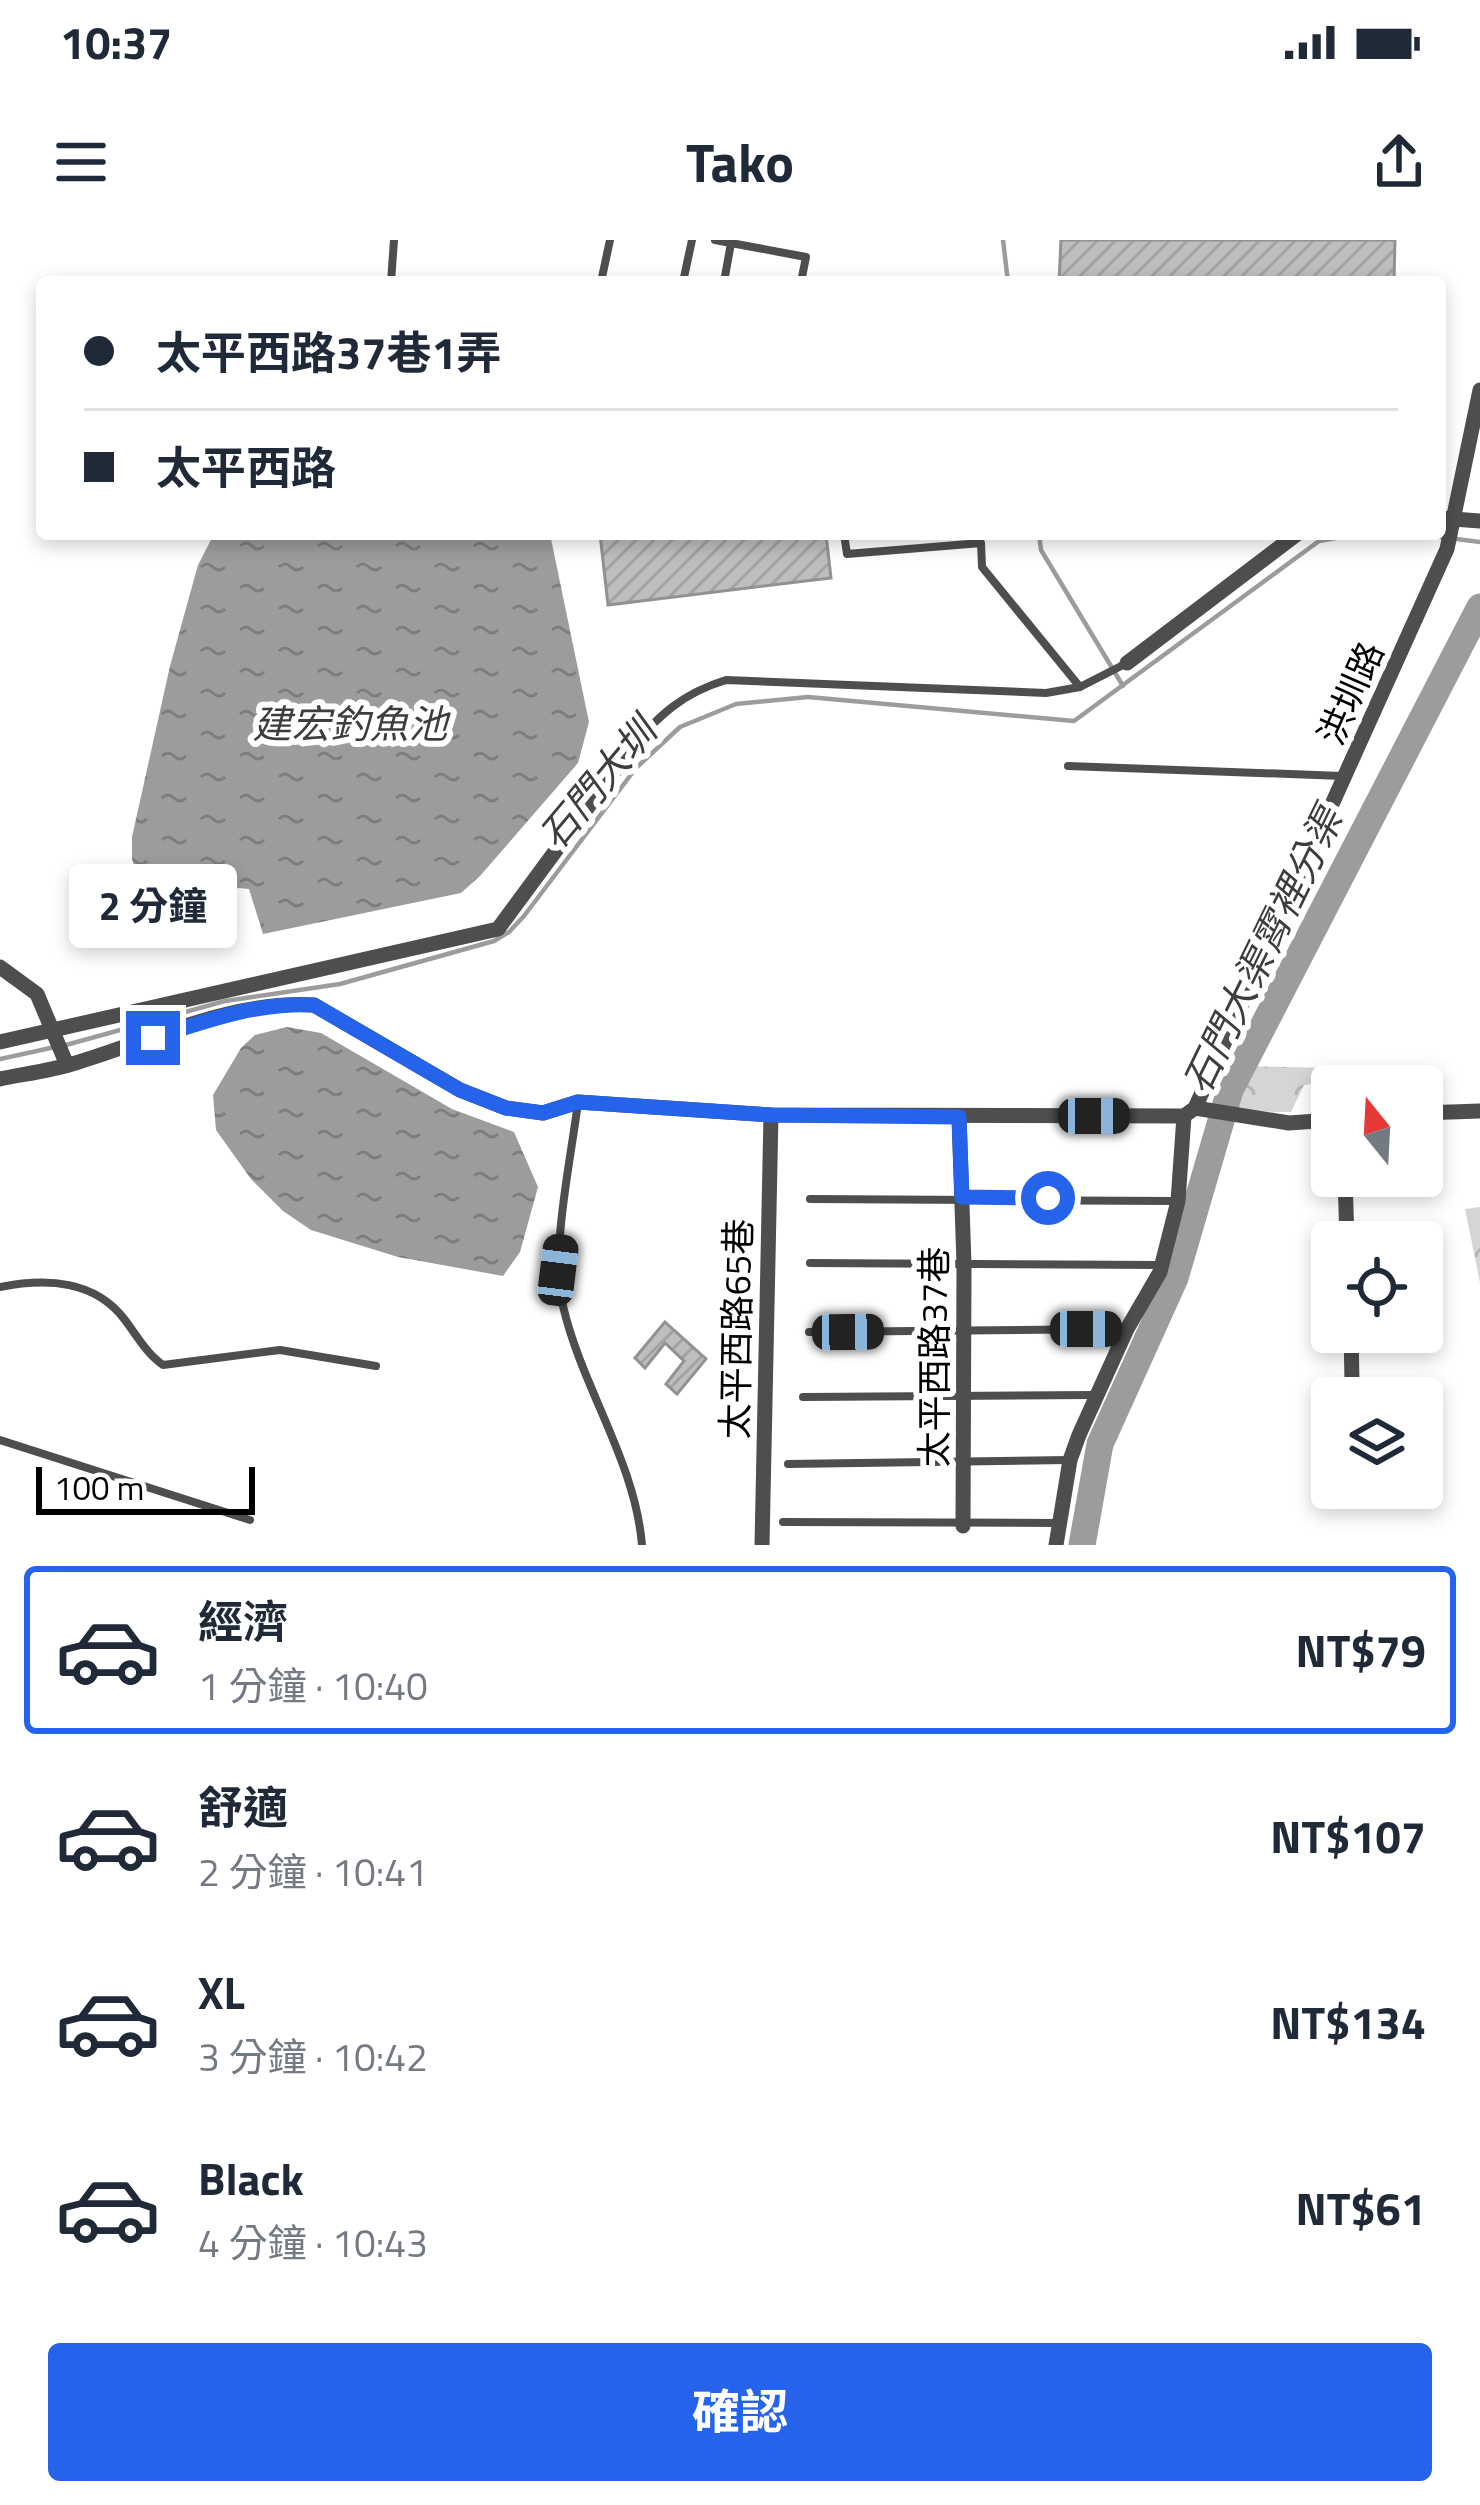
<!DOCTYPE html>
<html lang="zh-TW">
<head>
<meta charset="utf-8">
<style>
  body { margin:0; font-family:"Titillium Web","Noto Sans TC",sans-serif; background:#f6f6f7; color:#1f2937; height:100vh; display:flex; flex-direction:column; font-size:45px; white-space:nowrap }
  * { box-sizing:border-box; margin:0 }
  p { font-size:39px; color:#747a83 }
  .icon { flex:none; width:66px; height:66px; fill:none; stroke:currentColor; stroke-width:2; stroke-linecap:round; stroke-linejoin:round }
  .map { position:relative; height:1305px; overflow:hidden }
  .sheet { display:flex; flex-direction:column; background:#fff; flex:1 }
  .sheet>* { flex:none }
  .guide { position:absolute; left:36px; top:36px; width:1410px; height:264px; border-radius:12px; box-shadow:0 6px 18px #0003; display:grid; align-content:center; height:264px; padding:0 48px; background:#fff }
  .needle { width:78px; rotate:342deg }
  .fabs { position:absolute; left:1311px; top:825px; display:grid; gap:24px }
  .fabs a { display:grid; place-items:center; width:132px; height:132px; border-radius:12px; background:#fff; box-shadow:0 6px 18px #0003; font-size:60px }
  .scale { position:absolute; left:36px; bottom:30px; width:219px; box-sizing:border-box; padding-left:12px; border:6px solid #000; border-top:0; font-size:33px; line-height:42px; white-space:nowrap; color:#000; -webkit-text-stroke:9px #fff; paint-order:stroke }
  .end { position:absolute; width:54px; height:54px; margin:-27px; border:15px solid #2563eb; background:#fff; box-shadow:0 0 0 6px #fff }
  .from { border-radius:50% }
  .bubble { position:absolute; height:84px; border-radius:12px; background:#fff; box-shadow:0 6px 18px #0003; font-size:39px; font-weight:700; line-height:84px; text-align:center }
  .car { position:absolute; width:36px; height:72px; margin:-36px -18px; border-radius:15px; box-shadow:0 0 9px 3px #0007; background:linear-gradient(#222 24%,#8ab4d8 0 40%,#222 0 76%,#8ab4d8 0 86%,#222 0) }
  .guide b { display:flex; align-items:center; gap:42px; height:114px; font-size:45px }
  .guide b+b { border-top:3px solid #e0e1e3 }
  .guide i { width:30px; height:30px; background:#1f2937 }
  ul { padding:21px 0 0; list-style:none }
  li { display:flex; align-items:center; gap:36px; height:168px; margin:0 24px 18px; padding:0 24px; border:6px solid transparent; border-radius:12px }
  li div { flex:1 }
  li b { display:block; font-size:45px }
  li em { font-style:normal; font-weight:700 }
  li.active { border-color:#2563eb }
  li>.icon { width:108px; height:108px; stroke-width:1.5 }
  .action { display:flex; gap:24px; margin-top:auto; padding:24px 48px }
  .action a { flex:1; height:138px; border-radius:12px; background:#2563eb; color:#fff; font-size:48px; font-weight:700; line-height:138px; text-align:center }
  .status { display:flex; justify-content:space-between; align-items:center; height:84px; padding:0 60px; background:#fff; direction:ltr }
  .status svg { height:33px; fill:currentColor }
  header { display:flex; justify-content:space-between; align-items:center; height:156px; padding:0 48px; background:#fff; font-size:54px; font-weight:700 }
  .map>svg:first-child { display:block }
  .forest { fill:url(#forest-crowns) }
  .water { fill:url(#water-ripples) }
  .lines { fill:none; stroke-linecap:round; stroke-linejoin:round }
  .stream { stroke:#9c9c9c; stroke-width:4.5 }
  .river { stroke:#9c9c9c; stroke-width:27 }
  .building { fill:url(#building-hatch); stroke:#929292; stroke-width:3 }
  .lane { stroke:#4e4e4e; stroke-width:8 }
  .street { stroke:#4e4e4e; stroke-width:15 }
  .route { stroke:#2563eb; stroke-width:15 }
  .labels { text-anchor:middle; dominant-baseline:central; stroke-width:12; stroke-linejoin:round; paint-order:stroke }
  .street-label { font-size:36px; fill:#000; stroke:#fff }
  .water-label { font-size:39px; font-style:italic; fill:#3d3d3d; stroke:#fff }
</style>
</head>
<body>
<div class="status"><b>10:37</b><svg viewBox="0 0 49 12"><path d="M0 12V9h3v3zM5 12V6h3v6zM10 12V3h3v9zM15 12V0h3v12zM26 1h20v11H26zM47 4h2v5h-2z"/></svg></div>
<header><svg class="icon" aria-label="menu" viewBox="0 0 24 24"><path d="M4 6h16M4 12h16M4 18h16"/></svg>Tako<svg class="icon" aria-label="share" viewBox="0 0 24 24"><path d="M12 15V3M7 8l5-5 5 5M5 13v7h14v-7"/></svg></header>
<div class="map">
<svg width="1480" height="1305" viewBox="0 0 1480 1305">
  <defs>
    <pattern id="forest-crowns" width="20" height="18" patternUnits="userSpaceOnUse" patternTransform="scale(3)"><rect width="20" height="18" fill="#d5d5d5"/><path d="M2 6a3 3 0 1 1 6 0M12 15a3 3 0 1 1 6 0" fill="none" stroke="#b5b5b5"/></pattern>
    <pattern id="water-ripples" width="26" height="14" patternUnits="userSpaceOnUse" patternTransform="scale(3)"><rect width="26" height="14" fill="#9c9c9c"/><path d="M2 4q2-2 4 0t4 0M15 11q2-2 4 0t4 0" fill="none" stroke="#7d7d7d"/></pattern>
    <pattern id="building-hatch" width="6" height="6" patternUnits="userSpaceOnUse" patternTransform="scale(3)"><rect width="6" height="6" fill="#bebebe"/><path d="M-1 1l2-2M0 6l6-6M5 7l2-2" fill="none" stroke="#a2a2a2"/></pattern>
  </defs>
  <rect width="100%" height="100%" fill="#fff"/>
  <g class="forest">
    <path d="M1247 826 1401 830 1400 846H1332V855L1323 843 1304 845 1291 872 1227 871Z"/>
    <path d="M1480 967V1043L1465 969Z"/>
  </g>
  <g class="water">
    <path d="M214 294H550L589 482 578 523 480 636 461 653 263 694 249 649 239 648 158 668 147 662 132 619V597L170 426 198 325Z"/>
    <path d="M287 787 321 793 452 869 514 892 538 947 520 1012 503 1036 398 1017 311 990 283 971 251 939 216 890 213 855 241 808 255 795Z"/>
  </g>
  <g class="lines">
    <g class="stream">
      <path d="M1003 0 1008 42"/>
      <path d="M1039 294 1041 310 1123 446"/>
      <path d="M1417 294 1480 302"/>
      <path d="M66 805 225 761 340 744 494 701 509 692 524 676 636 528 680 487 736 464 808 457 1074 481 1319 301 1358 294"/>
      <path d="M0 819 55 807"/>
    </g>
    <path class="river" d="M1082 1305 1100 1204 1175 1038 1230 850 1480 367"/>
  </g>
  <g class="building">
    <path d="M1061 0H1395L1394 42H1059Z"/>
    <path d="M600 294H826L831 338 608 365Z"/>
    <path d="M665 1082 706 1119 677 1154 666 1144 684 1121 665 1103 645 1128 635 1118Z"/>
  </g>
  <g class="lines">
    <g class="lane">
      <path d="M715 0 806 17 801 42"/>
      <path d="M391 42 394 0"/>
      <path d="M601 42 610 0"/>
      <path d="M683 42 692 0"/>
      <path d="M724 42 731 3"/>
      <path d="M844 294 847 314 981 303 982 327 1080 447"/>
      <path d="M631 508C659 475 683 453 726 440L1046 453 1080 447 1127 423"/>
      <path d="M1068 526 1342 536"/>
      <path d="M578 862C571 920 550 1012 563 1066 582 1148 635 1221 642 1305"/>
      <path d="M810 959 1176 961"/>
      <path d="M810 1023 1160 1025"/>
      <path d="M0 1047C47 1038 95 1040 125 1080 137 1096 147 1114 163 1125L280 1110 376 1126"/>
      <path d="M809 1092 1125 1089"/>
      <path d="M803 1157 1094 1155"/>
      <path d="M0 1200 250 1280"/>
      <path d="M788 1224 1068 1220"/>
      <path d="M783 1282 1058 1283"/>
    </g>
    <g class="street">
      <path d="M1440 278 1480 281"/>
      <path d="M1127 423 1297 294"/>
      <path d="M0 727 37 754 67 825"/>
      <path d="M0 802 498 689 630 510"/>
      <path d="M0 839C24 834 49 831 72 824 150 801 231 760 314 765L460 850 506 868 543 873 578 862 771 875 1184 876"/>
      <path d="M1195 868 1289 883 1332 880"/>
      <path d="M1422 873 1480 871"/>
      <path d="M959 877 964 1024 963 1286"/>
      <path d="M1345 936 1347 1002"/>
      <path d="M1351 1092 1352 1142"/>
      <path d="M762 1305 771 875"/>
      <path d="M1056 1305 1070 1220 1079 1195 1127 1089 1160 1032 1178 961 1184 876 1195 868 1447 309 1480 150"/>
    </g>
  </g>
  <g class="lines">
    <path class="route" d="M153 798C206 781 257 762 314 765L460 850 506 868 543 873 578 862 771 875 959 877 962 957 1048 958"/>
  </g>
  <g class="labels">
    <g class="street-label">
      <text transform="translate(1350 453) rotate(-66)">洪圳路</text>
      <text transform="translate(736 1089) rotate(-89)">太平西路65巷</text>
      <text transform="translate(933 1117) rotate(-90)">太平西路37巷</text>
    </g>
    <g class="water-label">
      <text x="350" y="483">建宏釣魚池</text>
      <text transform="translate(597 543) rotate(-50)">石門大圳</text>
      <text transform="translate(1262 710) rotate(-64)">石門大渠霄裡分渠</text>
    </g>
  </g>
</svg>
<div class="fabs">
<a><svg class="needle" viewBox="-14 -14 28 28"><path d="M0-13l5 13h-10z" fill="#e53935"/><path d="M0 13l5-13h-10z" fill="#747a83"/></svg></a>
<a><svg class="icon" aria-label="locate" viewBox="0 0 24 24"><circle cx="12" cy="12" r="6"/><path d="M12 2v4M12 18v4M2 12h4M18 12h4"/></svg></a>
<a><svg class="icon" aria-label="layers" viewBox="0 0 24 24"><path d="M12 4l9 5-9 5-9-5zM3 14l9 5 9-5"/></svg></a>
</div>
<div class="scale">100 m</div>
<i class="end from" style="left:1048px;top:958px"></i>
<i class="end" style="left:153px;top:798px"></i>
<div class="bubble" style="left:69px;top:624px;width:168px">2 分鐘</div>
<i class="car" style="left:1094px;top:876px;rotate:90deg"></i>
<i class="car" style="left:558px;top:1030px;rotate:7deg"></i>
<i class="car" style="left:1086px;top:1089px;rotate:90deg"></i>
<i class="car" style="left:848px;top:1092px;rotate:89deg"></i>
<div class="guide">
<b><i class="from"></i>太平西路37巷1弄</b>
<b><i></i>太平西路</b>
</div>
</div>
<section class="sheet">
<ul>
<li class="active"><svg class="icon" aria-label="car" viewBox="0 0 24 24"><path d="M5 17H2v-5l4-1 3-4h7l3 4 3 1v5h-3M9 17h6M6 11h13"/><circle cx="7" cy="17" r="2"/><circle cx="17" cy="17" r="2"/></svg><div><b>經濟</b><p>1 分鐘 · 10:40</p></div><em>NT$79</em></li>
<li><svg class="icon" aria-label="car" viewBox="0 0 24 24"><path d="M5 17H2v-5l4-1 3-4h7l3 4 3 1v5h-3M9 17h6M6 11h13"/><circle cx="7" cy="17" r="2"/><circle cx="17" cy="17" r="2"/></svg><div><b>舒適</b><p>2 分鐘 · 10:41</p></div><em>NT$107</em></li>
<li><svg class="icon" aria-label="car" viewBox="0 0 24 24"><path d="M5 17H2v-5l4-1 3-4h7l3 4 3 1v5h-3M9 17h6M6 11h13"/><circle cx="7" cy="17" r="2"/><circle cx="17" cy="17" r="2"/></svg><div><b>XL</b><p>3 分鐘 · 10:42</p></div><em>NT$134</em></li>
<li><svg class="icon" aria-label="car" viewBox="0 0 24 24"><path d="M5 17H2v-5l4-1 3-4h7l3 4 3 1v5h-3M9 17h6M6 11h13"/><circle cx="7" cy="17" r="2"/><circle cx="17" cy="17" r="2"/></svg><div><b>Black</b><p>4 分鐘 · 10:43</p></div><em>NT$61</em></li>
</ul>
<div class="action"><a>確認</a></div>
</section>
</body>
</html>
